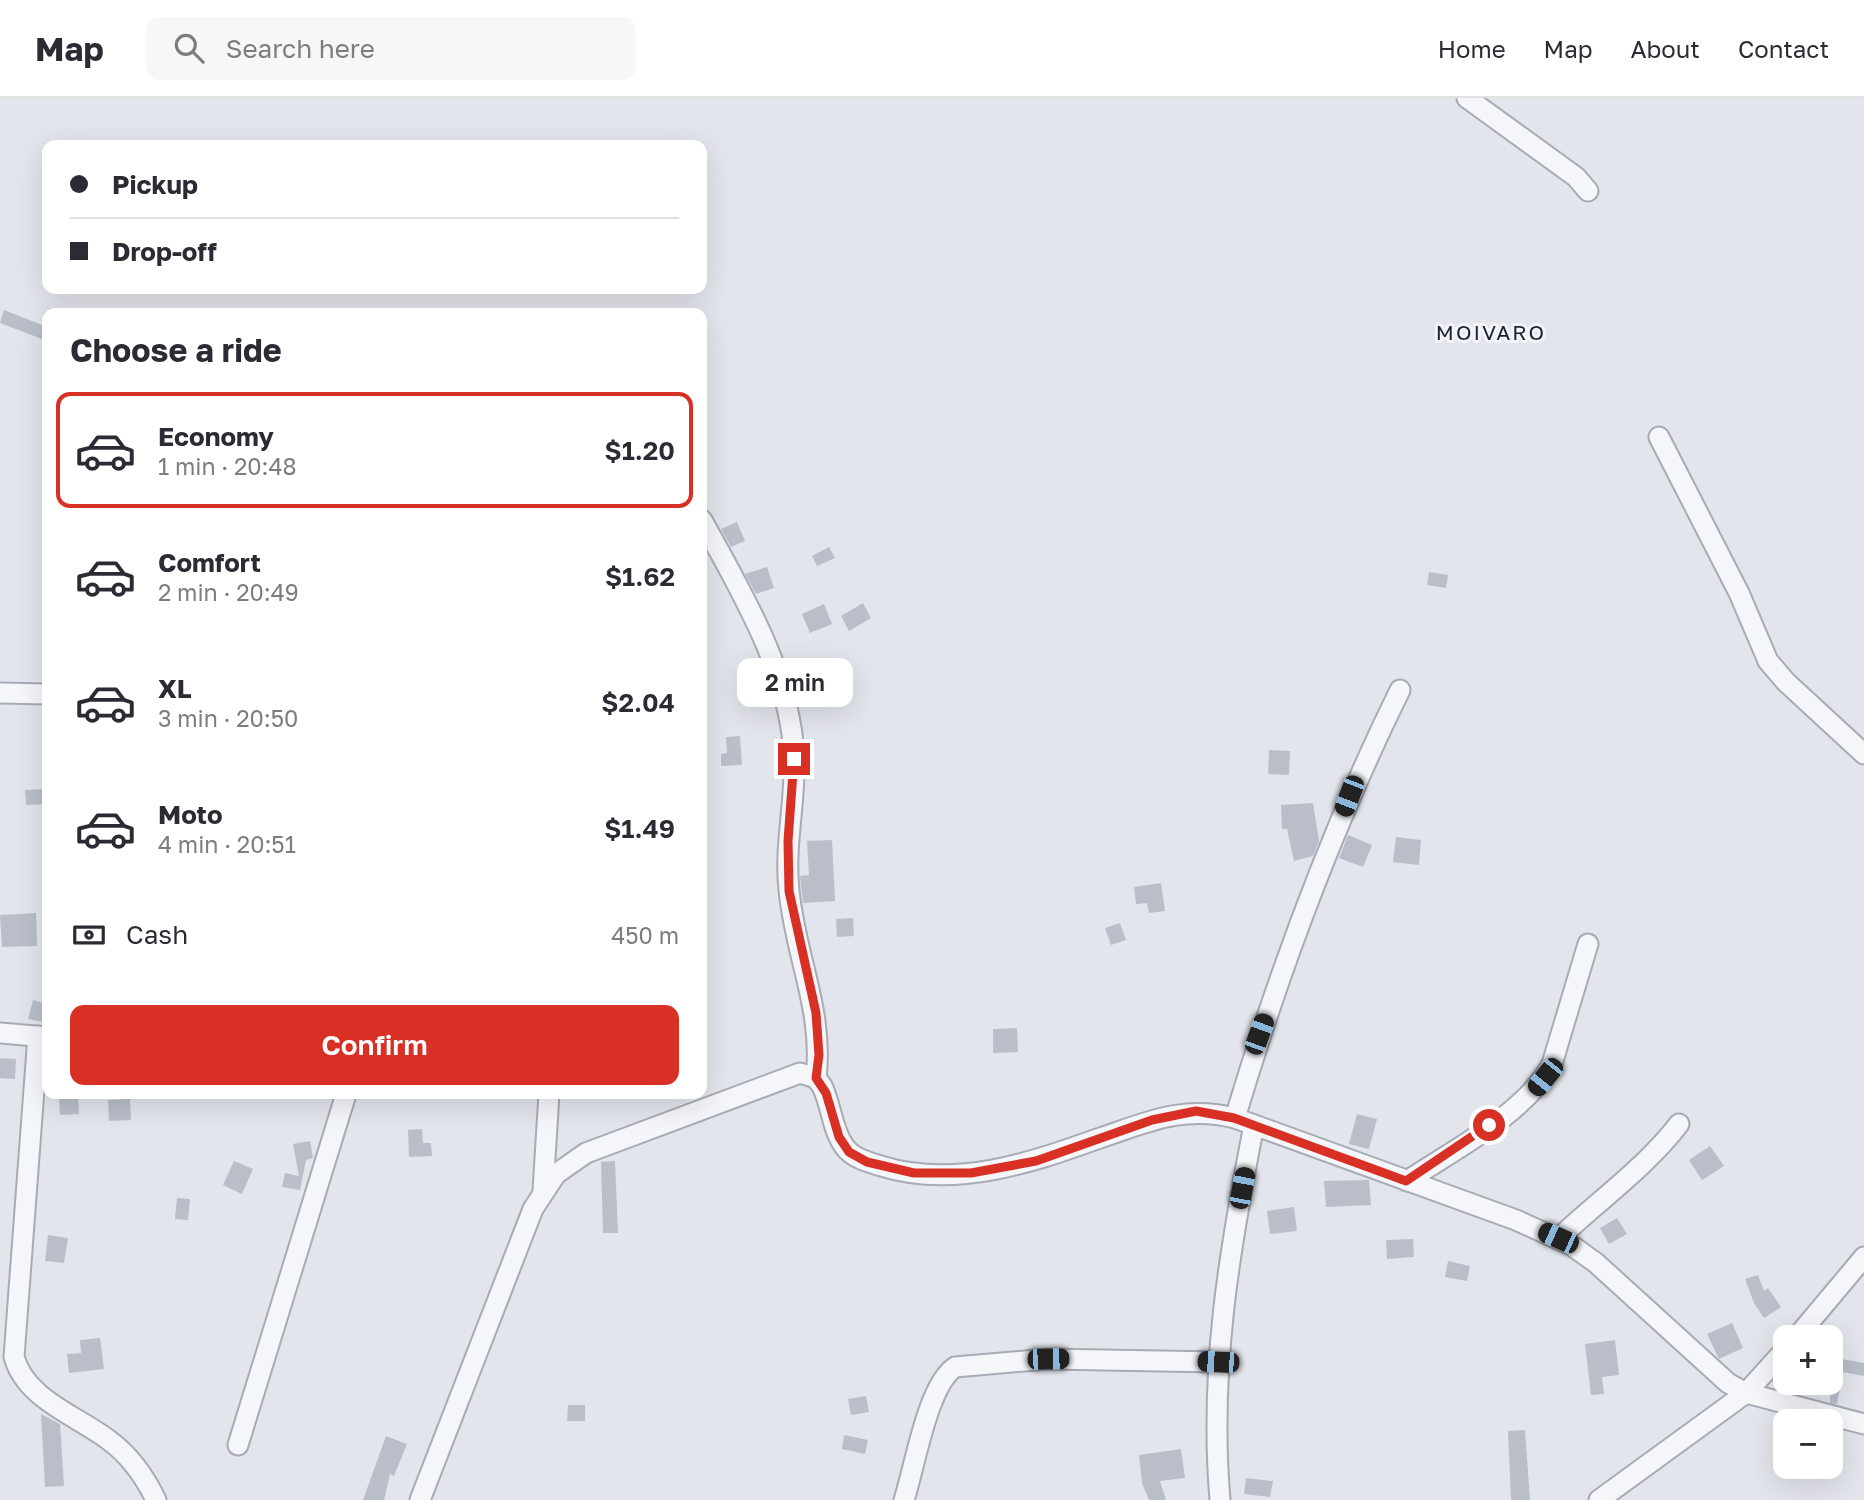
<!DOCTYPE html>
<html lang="en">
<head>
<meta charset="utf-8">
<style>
  body { margin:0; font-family:"Golos Text",sans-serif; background:#f7f7f7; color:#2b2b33; height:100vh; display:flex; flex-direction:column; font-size:26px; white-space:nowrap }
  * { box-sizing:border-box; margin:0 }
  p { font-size:23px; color:#7c7c81 }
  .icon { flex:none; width:38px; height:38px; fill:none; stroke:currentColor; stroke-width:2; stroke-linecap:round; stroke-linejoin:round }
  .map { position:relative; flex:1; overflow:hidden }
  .panel { position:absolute; left:42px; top:210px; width:665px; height:791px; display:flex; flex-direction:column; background:#fff; border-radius:14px; box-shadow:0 7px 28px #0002 }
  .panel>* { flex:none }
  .top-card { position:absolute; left:42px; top:42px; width:665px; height:154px; border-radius:14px; box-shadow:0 7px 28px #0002; display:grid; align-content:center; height:154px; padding:0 28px; background:#fff }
  .buttons { position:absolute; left:1773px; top:1227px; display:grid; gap:14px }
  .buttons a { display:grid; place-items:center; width:70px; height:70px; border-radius:14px; background:#fff; box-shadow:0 7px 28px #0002; font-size:35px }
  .end { position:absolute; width:32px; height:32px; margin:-16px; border:9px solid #d93025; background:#fff; box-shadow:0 0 0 4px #fff }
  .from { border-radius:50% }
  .bubble { position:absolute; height:49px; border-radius:14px; background:#fff; box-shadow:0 7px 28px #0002; font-size:23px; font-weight:600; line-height:49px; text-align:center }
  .car { position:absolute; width:21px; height:42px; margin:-21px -10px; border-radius:9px; box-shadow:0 0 5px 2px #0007; background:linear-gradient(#222 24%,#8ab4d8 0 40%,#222 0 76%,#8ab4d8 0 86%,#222 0) }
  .top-card b { display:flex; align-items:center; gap:24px; height:66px; font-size:26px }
  .top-card b+b { border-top:2px solid #e1e1e2 }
  .top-card i { width:18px; height:18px; background:#2b2b33 }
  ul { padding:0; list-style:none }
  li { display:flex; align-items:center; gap:21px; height:116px; margin:0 14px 10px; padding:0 14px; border:4px solid transparent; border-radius:14px }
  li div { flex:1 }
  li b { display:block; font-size:26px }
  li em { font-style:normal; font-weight:600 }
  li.selected { border-color:#d93025 }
  li>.icon { width:63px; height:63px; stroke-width:1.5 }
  h2 { padding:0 28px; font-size:32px; line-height:84px }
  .pay { display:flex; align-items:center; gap:18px; height:77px; padding:0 28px; font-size:26px }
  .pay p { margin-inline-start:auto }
  .primary-button { display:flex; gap:14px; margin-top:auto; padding:14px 28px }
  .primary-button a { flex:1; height:80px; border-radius:14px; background:#d93025; color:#fff; font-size:28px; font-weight:600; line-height:80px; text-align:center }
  header { display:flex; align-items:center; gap:42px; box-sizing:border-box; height:98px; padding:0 35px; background:#fff; border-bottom:2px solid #e1e1e2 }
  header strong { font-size:33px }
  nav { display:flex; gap:38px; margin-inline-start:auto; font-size:24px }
  .search { width:490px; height:63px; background:#f7f7f7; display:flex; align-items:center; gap:18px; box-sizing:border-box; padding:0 24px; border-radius:14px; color:#7c7c81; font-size:26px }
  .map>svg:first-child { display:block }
  .building { fill:#b9bec9 }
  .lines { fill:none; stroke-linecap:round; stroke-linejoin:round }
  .minor-casing { stroke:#a7abb6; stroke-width:23 }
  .minor { stroke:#f5f6f9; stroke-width:19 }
  .route { stroke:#d93025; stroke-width:9 }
  .labels { text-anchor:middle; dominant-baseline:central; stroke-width:6; stroke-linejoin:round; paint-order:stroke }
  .neighbourhood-label { font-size:21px; letter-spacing:2px; fill:#1b2235; stroke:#f2f4f8 }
</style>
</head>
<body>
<header>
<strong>Map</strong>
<div class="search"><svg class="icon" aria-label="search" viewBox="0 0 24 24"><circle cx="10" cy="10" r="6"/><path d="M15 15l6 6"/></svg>Search here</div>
<nav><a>Home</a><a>Map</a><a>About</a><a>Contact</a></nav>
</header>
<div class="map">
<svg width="1864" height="1402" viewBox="0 0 1864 1402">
  <rect width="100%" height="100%" fill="#e2e5eb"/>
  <g class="building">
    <path d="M4 212 47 229 42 241 0 225Z"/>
    <path d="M737 424 745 443 731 449 721 431Z"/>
    <path d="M829 449 835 460 817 468 812 458Z"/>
    <path d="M767 469 774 490 756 496 745 476Z"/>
    <path d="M1429 474 1448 477 1446 490 1427 487Z"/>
    <path d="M863 505 871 520 849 533 841 518Z"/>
    <path d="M824 506 832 526 810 535 802 516Z"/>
    <path d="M820 579 827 597 804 606 797 587Z"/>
    <path d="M740 638 742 667 721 668V656L727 655 726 639Z"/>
    <path d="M1269 652 1290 653 1289 677 1268 676Z"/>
    <path d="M47 691V706L26 707 25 692Z"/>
    <path d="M1313 705 1319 743 1313 758 1294 763 1287 731H1282L1281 707Z"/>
    <path d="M1348 737 1372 747 1363 769 1339 760Z"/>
    <path d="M1396 739 1421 742 1419 767 1393 764Z"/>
    <path d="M832 742 835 803 803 805 800 778 809 777 807 743Z"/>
    <path d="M1161 785 1165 813 1149 815 1147 805 1136 806 1134 789Z"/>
    <path d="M36 815 37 848 2 849 0 817Z"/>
    <path d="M853 820 854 838 837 839 836 821Z"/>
    <path d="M1120 825 1126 842 1111 847 1105 830Z"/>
    <path d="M33 902 47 906 43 924 28 921Z"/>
    <path d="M1017 930 1018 954 993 955V931Z"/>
    <path d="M0 960 16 961 15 981 0 980Z"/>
    <path d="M78 997 79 1016 60 1017 59 998Z"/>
    <path d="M130 1001 131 1022 109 1023 108 1002Z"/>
    <path d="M1357 1016 1377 1021 1369 1051 1349 1046Z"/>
    <path d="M422 1031 423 1045H431L432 1058 409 1059 408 1032Z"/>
    <path d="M310 1043 313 1060 306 1062 300 1092 282 1089 285 1075 299 1078 293 1046Z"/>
    <path d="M1710 1048 1724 1068 1702 1082 1689 1062Z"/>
    <path d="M234 1063 253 1071 242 1096 223 1087Z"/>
    <path d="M615 1063 618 1135H603L601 1064Z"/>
    <path d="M1369 1082 1371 1107 1326 1109 1324 1083Z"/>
    <path d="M177 1100 190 1101 188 1122 175 1121Z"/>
    <path d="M1294 1109 1297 1133 1270 1136 1267 1113Z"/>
    <path d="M1617 1120 1627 1136 1609 1146 1600 1130Z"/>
    <path d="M48 1137 68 1140 64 1165 45 1163Z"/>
    <path d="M1413 1141 1414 1159 1387 1161 1386 1142Z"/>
    <path d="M1448 1163 1470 1168 1467 1183 1445 1179Z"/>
    <path d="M1758 1177 1764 1193 1768 1190 1781 1209 1764 1220 1754 1205 1745 1181Z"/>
    <path d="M1732 1225 1743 1250 1719 1261 1707 1236Z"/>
    <path d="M100 1240 104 1271 69 1275 67 1256 81 1255 80 1242Z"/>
    <path d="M1615 1242 1619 1277 1602 1279 1604 1296 1591 1297 1585 1246Z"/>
    <path d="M1830 1259 1864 1265V1278L1843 1274 1837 1306 1830 1305Z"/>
    <path d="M866 1298 869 1314 851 1317 848 1301Z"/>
    <path d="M568 1307H585V1323H567Z"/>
    <path d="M41 1316 60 1326 64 1388 45 1389Z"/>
    <path d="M1525 1332 1530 1402H1511L1508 1333Z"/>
    <path d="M844 1337 868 1342 865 1356 842 1351Z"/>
    <path d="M386 1338 407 1346 394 1378 390 1376 384 1402H363Z"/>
    <path d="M1181 1351 1185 1380 1160 1383 1166 1402H1149L1142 1385 1139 1357Z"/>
    <path d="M1246 1380 1273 1383 1270 1399 1244 1396Z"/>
  </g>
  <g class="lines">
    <defs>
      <g id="minor">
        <path d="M1467 0 1576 79 1588 93"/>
        <path d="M1659 339 1739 495 1768 563 1786 584 1864 656"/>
        <path d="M702 422C741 493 791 576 794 659 796 703 784 747 789 792 795 858 824 912 816 980"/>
        <path d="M0 595 47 596"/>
        <path d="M0 935 47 939"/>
        <path d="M38 938 14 1259C26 1302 78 1318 110 1343 130 1358 145 1379 156 1402"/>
        <path d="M1235 1020C1279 873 1332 730 1400 592"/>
        <path d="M1407 1083C1453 1052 1525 1016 1552 966L1588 846"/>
        <path d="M543 1092 549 996"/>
        <path d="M1558 1141C1598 1103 1646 1069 1679 1026"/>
        <path d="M1797 1239 1864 1159"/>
        <path d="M238 1347 346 996"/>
        <path d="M420 1402 533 1111 556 1076 586 1055 800 975 816 980 822 988C831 1006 832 1031 844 1048 852 1060 868 1064 881 1068 955 1091 1030 1065 1100 1040 1148 1024 1183 1007 1235 1020L1516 1122 1571 1147 1596 1165 1728 1285 1746 1295 1864 1326"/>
        <path d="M904 1402C915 1369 927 1288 955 1269L1047 1261 1218 1264"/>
        <path d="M1220 1402C1209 1272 1229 1154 1254 1027"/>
        <path d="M1599 1402 1746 1295 1785 1252"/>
      </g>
    </defs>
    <use href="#minor" class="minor-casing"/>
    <use href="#minor" class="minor"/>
  </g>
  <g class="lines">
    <path class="route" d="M794 661 788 743 789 793 816 915 819 957 816 980 826 995 839 1039 849 1054 867 1064 914 1075H971L1036 1063 1152 1022 1196 1013 1234 1020 1406 1083 1489 1027"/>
  </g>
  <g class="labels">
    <g class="neighbourhood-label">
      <text x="1491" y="234">MOIVARO</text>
    </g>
  </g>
</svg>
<div class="buttons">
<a>+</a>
<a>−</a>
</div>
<i class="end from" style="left:1489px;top:1027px"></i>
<i class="end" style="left:794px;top:661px"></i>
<div class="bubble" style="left:737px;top:560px;width:116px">2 min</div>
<i class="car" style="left:1349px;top:698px;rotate:201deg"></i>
<i class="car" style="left:1259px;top:936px;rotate:20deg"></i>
<i class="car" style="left:1545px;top:979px;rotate:219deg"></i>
<i class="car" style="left:1242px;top:1090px;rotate:11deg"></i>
<i class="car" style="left:1558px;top:1140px;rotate:294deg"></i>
<i class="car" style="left:1048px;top:1261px;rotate:89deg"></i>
<i class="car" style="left:1218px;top:1264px;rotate:272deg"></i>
<div class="top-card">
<b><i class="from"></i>Pickup</b>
<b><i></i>Drop-off</b>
</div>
<section class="panel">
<h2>Choose a ride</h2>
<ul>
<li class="selected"><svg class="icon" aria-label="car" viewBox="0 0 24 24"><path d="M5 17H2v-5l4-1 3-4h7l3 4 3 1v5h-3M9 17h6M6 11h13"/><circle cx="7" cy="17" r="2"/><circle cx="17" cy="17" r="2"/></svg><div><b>Economy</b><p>1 min · 20:48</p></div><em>$1.20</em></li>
<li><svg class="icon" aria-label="car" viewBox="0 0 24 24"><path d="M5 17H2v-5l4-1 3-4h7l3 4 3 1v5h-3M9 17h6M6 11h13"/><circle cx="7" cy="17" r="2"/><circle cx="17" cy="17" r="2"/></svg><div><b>Comfort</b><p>2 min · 20:49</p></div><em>$1.62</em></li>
<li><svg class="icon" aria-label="car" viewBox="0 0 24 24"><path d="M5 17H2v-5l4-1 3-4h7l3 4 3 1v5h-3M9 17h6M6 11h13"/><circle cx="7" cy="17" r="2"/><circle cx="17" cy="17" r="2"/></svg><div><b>XL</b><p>3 min · 20:50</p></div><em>$2.04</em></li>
<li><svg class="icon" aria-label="car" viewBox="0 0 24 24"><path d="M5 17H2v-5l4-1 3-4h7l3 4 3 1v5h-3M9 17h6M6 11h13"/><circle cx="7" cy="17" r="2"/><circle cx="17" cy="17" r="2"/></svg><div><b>Moto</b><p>4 min · 20:51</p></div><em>$1.49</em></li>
</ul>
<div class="pay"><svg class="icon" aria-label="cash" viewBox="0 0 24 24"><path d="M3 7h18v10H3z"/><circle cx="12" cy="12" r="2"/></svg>Cash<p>450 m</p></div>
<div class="primary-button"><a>Confirm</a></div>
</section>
</div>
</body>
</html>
